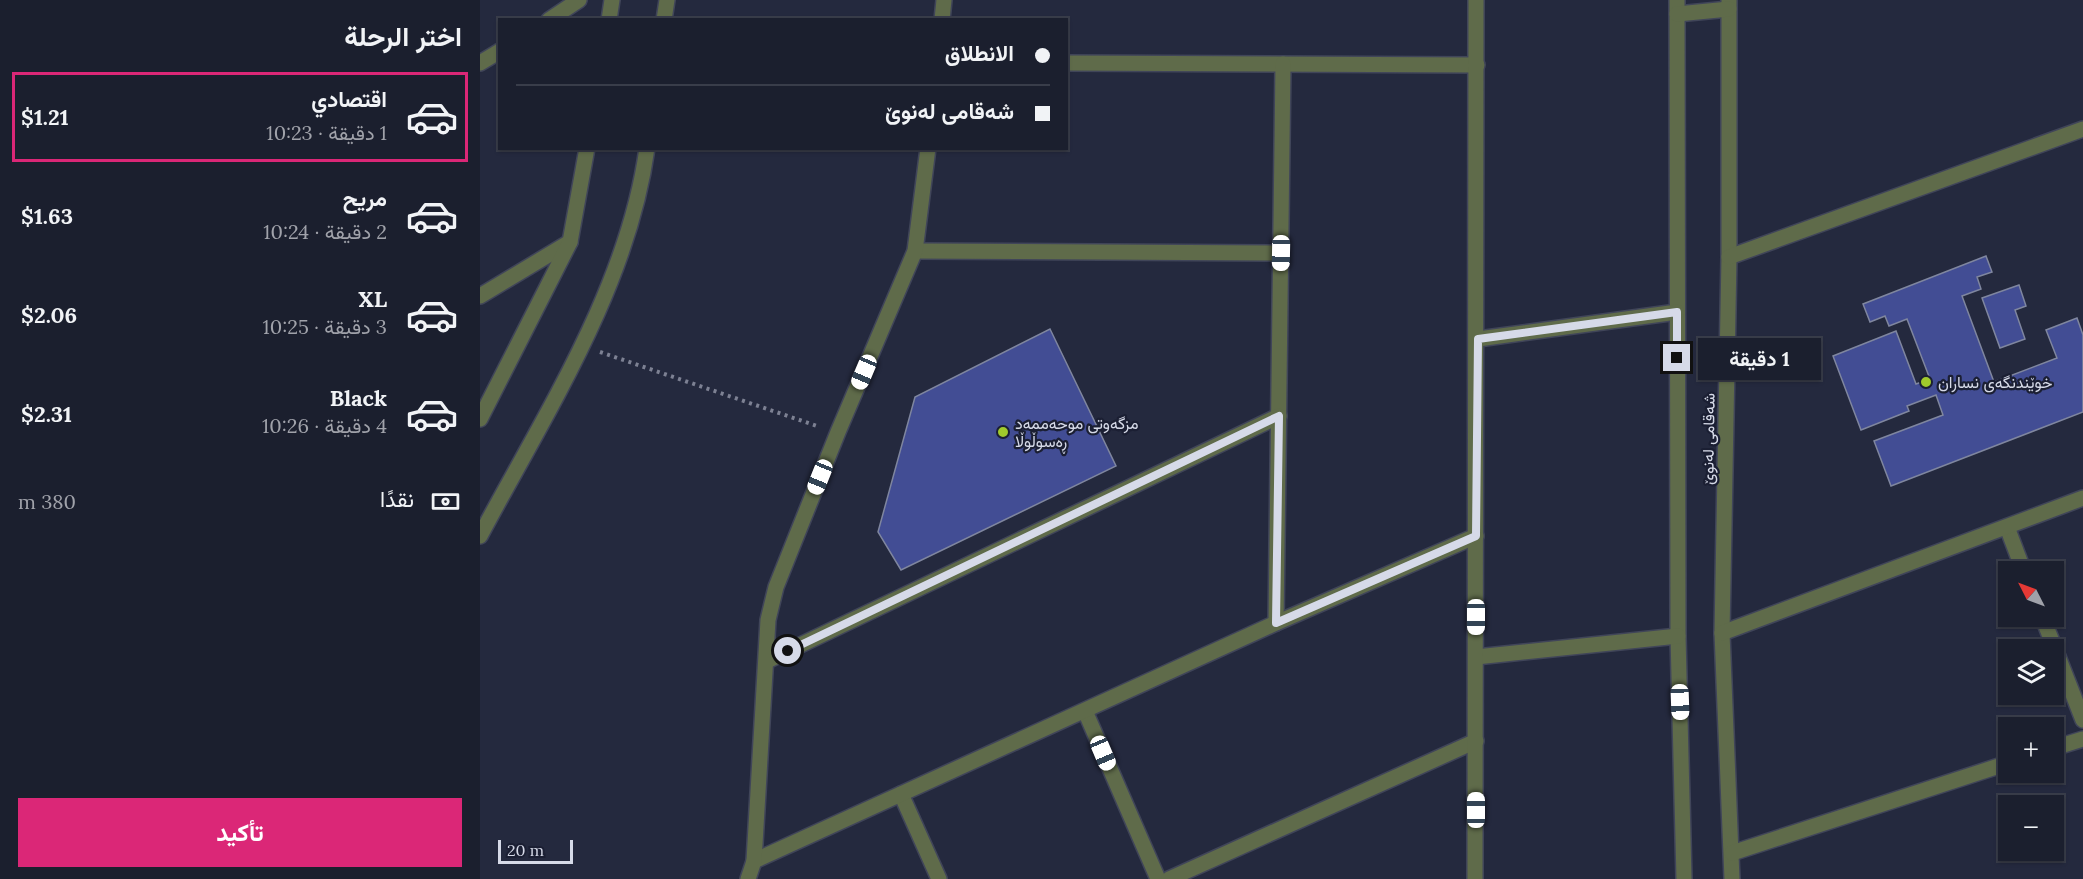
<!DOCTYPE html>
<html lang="ar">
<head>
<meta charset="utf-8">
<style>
  body { margin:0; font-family:Lora,Vazirmatn,serif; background:#242736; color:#f1f3f6; direction:rtl; height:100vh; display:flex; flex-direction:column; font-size:22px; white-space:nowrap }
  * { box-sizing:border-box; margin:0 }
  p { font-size:20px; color:#a0a2aa }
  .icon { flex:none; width:33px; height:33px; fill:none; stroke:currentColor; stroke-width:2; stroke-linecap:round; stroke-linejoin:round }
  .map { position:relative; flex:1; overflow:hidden; direction:ltr }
  .panel { display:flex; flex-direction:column; background:#1b1f2e; width:480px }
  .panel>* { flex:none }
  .banner { position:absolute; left:18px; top:18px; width:570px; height:132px; border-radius:0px; box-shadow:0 2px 4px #0004,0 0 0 2px #393d4a; direction:rtl; display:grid; align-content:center; height:132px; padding:0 18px; background:#1b1f2e }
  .needle { width:39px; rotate:312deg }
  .fabs { position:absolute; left:1518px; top:561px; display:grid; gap:12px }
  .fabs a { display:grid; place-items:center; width:66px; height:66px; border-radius:0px; background:#1b1f2e; box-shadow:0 2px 4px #0004,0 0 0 2px #393d4a; font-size:30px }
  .scale { position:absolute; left:18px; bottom:15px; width:75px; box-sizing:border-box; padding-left:6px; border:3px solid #d6dae8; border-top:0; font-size:16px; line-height:21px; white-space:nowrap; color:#d6dae8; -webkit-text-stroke:4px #1b1f33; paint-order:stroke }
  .end { position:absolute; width:27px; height:27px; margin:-14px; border:8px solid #d6dae8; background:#111; box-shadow:0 0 0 3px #111 }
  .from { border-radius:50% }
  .bubble { position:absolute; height:42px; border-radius:0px; background:#1b1f2e; box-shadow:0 2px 4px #0004,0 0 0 2px #393d4a; font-size:20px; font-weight:700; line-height:42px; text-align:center; direction:rtl }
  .car { position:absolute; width:18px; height:36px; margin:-18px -9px; border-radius:8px; box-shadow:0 0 4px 2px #0007; background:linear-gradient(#fff 24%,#345 0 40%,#fff 0 76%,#345 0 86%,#fff 0) }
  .banner b { display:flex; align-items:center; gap:21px; height:57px; font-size:22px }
  .banner b+b { border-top:2px solid #393d4a }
  .banner i { width:15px; height:15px; background:#f1f3f6 }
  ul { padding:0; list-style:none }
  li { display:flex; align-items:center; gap:18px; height:90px; margin:0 12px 9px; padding:0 6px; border:3px solid transparent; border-radius:0px }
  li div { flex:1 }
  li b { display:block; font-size:22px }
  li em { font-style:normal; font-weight:700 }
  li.current { border-color:#db2777 }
  li>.icon { width:54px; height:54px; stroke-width:1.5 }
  h2 { padding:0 18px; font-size:27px; line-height:72px }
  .pay { display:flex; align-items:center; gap:15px; height:66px; padding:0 18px; font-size:22px }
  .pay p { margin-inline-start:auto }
  .primary-button { display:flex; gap:12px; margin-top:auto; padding:12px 18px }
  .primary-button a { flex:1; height:69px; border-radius:0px; background:#db2777; color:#fff; font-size:24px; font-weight:700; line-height:69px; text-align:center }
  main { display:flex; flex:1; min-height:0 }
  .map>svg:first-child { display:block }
  .building { fill:#424d94; stroke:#7f869f; stroke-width:1.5 }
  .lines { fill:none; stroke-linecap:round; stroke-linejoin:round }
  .minor-casing { stroke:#404559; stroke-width:18 }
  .path { stroke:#7d8193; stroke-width:4; stroke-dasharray:3 4.5; stroke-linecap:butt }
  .minor { stroke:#5f6b4a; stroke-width:15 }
  .route { stroke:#d6dae8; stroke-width:8 }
  .poi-dot { fill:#a0ca2c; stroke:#1b1f33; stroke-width:2 }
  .labels { text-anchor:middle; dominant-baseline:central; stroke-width:4.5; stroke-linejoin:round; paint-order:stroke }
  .poi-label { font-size:16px; fill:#d6dae8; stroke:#1b1f33; text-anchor:start }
  .street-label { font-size:16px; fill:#d6dae8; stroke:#1b1f33 }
</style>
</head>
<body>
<main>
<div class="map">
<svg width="1603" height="879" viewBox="0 0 1603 879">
  <rect width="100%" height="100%" fill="#24293e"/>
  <g class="building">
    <path d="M1506 256 1512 272 1497 277 1501 289 1482 296 1514 382 1577 358 1566 330 1597 318 1603 335V412L1411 486 1394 441 1463 415 1456 395 1427 406 1429 411 1381 430 1353 356 1416 331 1436 384 1450 379 1427 319 1409 326 1405 316 1390 322 1383 304Z"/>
    <path d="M1539 285 1546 306 1535 310 1545 339 1520 348 1502 298Z"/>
    <path d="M570 329 636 466 421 570 398 532 435 397Z"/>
  </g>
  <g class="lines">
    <defs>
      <g id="minor">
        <path d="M1197 0 1198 636 1204 879"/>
        <path d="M1249 0V257L1242 633 1252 879"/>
        <path d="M1197 14 1249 9"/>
        <path d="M69 20 99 0"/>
        <path d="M129 20 132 0"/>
        <path d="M184 20 187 0"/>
        <path d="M462 20 464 0"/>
        <path d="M0 63 20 51"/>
        <path d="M586 63 997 65"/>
        <path d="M435 251 801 253"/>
        <path d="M1249 257 1603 129"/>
        <path d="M0 296 90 242"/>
        <path d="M998 339 1197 312"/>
        <path d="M0 419 90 242 107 148"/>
        <path d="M1527 527 1544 572"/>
        <path d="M0 536C65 414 148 287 167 148"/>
        <path d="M1562 616 1603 720"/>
        <path d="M796 623 803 64"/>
        <path d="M1242 633 1603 498"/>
        <path d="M996 657 1198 636"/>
        <path d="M287 661 799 416"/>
        <path d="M605 711 678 879"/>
        <path d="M1574 748 1603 739"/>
        <path d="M421 794 459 879"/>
        <path d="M1252 853 1528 763"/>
        <path d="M274 861 796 623 996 536"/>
        <path d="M268 879 274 861 288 620 296 587 358 432 435 251 448 148"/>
        <path d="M689 879 996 741"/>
        <path d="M995 879 996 0"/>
      </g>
    </defs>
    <use href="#minor" class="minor-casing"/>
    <path class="path" d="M120 352 340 427"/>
    <use href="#minor" class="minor"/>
  </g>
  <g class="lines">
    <path class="route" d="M308 651 799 416 796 623 996 536 998 339 1197 312V358"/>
  </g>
  <g class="poi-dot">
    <circle cx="1446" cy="382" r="6"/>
    <circle cx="523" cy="432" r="6"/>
  </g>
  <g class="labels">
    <g class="poi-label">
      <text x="1458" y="382">خوێندنگەی نساران</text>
      <text x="535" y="423">مزگەوتی موحەممەد<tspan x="535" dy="18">ڕەسوڵوڵا</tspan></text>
    </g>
    <g class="street-label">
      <text transform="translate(1228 439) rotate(-89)">شەقامی لەنوێ</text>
    </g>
  </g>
</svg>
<div class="fabs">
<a><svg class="needle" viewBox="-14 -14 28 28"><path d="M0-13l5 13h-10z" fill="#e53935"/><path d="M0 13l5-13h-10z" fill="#a0a2aa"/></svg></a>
<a><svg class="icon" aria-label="layers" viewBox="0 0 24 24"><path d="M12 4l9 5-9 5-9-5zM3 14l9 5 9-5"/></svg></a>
<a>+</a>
<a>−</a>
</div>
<div class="scale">20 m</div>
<i class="end from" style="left:308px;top:651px"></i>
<i class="end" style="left:1197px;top:358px"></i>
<div class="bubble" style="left:1218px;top:338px;width:123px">1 دقيقة</div>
<i class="car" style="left:801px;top:253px;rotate:181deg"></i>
<i class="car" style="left:384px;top:372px;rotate:203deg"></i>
<i class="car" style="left:340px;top:477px;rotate:202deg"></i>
<i class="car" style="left:996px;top:617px;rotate:180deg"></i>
<i class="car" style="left:1200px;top:702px;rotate:178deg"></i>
<i class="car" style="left:623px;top:753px;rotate:157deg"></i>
<i class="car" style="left:996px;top:810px;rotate:0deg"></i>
<div class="banner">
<b><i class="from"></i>الانطلاق</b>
<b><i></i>شەقامی لەنوێ</b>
</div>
</div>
<section class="panel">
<h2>اختر الرحلة</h2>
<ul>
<li class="current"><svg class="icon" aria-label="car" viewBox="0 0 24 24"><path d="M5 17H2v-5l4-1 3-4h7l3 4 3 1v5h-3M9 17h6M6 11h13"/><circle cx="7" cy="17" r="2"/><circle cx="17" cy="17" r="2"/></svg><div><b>اقتصادي</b><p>1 دقيقة · 10:23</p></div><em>$1.21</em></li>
<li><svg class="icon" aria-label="car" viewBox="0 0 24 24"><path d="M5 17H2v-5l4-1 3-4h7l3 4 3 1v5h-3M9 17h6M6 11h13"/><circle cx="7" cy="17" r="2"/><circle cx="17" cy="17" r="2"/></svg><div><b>مريح</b><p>2 دقيقة · 10:24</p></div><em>$1.63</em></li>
<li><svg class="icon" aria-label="car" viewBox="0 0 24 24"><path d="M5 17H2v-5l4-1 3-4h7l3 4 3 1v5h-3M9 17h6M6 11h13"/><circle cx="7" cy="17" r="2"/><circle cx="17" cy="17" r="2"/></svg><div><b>XL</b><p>3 دقيقة · 10:25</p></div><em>$2.06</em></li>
<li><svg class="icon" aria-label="car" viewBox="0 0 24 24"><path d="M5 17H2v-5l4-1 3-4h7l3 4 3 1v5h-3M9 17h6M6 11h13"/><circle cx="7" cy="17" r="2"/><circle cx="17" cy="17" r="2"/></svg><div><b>Black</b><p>4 دقيقة · 10:26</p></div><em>$2.31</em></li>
</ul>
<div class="pay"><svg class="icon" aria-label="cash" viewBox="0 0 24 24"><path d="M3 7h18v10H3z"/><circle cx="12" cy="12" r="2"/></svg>نقدًا<p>380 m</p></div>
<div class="primary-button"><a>تأكيد</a></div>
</section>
</main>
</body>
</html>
